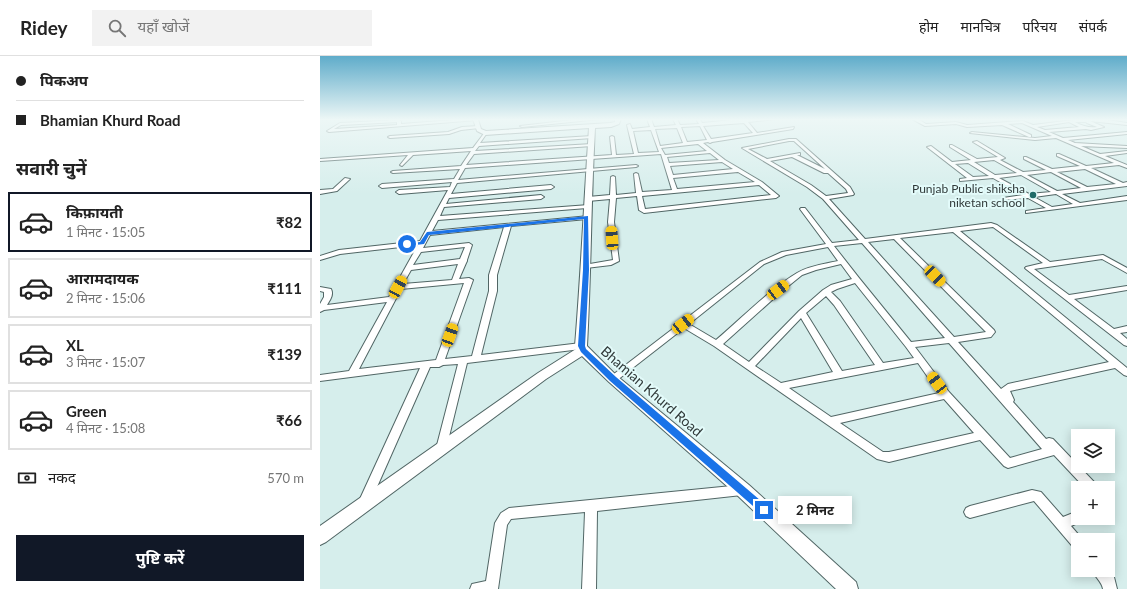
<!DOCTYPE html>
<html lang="hi">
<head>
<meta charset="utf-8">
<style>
  body { margin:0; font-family:Lato,"Noto Sans Devanagari",sans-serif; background:#f2f2f2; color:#222; height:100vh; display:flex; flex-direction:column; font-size:15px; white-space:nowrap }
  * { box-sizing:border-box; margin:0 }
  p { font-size:13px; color:#767676 }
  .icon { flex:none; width:22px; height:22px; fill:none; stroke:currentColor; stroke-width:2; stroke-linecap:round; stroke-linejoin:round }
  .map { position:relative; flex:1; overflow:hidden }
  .sheet { display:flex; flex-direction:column; background:#fff; width:320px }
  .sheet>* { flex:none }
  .hud { display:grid; align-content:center; height:88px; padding:0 16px; background:#fff }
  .buttons { position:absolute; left:751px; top:373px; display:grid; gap:8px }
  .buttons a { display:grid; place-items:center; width:44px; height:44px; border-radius:0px; background:#fff; box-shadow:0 2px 10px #0003; font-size:20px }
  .end { position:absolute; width:18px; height:18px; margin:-9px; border:5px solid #1a73e8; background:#fff; box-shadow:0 0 0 2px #fff }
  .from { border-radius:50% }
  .bubble { position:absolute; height:28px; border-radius:0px; background:#fff; box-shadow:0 2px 10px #0003; font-size:13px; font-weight:700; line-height:28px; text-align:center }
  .car { position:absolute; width:12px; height:24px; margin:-12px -6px; border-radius:5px; box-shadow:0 0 3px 1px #0007; background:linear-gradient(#f5c518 24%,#345 0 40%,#f5c518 0 76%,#345 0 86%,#f5c518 0) }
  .hud b { display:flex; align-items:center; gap:14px; height:38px; font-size:15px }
  .hud b+b { border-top:1px solid #e0e0e0 }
  .hud i { width:10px; height:10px; background:#222 }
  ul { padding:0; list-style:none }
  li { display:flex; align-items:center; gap:12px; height:60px; margin:0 8px 6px; padding:0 8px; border:2px solid #e0e0e0; border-radius:0px }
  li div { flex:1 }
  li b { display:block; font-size:15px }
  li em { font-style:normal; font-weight:700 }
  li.selected { border-color:#111827 }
  li>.icon { width:36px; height:36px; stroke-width:1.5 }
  h2 { padding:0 16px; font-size:18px; line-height:48px }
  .pay { display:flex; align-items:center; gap:10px; height:44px; padding:0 16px; font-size:15px }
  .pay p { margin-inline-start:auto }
  .button { display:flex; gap:8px; margin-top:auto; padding:8px 16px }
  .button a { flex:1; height:46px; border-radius:0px; background:#111827; color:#fff; font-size:16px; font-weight:700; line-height:46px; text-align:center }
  header { display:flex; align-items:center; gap:24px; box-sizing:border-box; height:56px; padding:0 20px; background:#fff; border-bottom:1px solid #e0e0e0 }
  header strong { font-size:19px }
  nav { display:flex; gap:22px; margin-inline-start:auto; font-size:14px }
  .search { width:280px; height:36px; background:#f2f2f2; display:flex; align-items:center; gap:10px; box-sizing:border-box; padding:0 14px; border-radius:0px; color:#767676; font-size:15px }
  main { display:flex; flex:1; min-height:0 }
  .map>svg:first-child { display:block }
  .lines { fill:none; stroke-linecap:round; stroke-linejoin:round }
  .street-casing { stroke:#516665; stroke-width:2 }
  .secondary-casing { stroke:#516665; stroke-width:2 }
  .street { fill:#fff; fill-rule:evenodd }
  .secondary { fill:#fff; fill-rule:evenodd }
  .route { fill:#1a73e8 }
  .poi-dot { fill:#206c69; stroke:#e3fbfa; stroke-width:1.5 }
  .labels { text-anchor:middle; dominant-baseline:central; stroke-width:4; stroke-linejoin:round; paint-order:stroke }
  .far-poi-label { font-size:12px; fill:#313a3a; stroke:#e3fbfa; text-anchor:end }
  .street-label { font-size:14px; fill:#313a3a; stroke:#e3fbfa }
</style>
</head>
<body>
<header>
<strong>Ridey</strong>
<div class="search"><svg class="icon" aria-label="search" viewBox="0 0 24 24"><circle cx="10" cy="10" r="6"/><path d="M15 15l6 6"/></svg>यहाँ खोजें</div>
<nav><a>होम</a><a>मानचित्र</a><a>परिचय</a><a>संपर्क</a></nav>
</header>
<main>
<section class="sheet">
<div class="hud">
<b><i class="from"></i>पिकअप</b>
<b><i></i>Bhamian Khurd Road</b>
</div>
<h2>सवारी चुनें</h2>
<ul>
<li class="selected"><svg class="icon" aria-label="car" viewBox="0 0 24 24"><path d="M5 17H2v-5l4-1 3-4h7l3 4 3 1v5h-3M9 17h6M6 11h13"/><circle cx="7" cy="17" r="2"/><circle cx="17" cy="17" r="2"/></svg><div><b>किफ़ायती</b><p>1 मिनट · 15:05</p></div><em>₹82</em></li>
<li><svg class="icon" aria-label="car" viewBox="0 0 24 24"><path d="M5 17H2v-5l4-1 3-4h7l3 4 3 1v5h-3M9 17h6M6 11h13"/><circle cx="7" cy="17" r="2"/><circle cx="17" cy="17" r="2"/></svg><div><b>आरामदायक</b><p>2 मिनट · 15:06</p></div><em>₹111</em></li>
<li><svg class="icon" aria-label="car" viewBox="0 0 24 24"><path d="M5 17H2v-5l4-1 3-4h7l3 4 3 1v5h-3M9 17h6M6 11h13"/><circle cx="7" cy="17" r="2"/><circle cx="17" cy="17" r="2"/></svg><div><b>XL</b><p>3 मिनट · 15:07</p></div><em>₹139</em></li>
<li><svg class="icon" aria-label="car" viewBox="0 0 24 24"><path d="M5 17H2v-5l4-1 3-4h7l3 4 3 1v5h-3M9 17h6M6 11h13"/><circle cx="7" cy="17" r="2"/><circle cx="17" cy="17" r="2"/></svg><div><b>Green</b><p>4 मिनट · 15:08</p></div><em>₹66</em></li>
</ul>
<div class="pay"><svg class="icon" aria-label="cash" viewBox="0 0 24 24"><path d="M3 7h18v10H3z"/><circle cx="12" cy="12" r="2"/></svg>नकद<p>570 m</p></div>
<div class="button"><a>पुष्टि करें</a></div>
</section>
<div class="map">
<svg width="807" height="533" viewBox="0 0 807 533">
  <rect width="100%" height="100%" fill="#d6eeec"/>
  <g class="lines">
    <defs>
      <g id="street">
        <path d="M147 63 157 64 9 76 7 75 20 67 79 64 81 65V68ZM77 66V69L14 73 21 69Z"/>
        <path d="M261 63H280L202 71 200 70Z"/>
        <path d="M327 63H331L334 71 356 69 353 63H357L360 69 379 68 376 63H380L382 67 422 63H457L428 66 437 77 474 71 473 73 392 86 390 87 388 86 383 87 405 104 442 126 459 140 456 142 324 157 319 154 317 140 296 142 294 166 299 205 291 209 266 212 264 211 263 210 264 209 293 204 288 166 290 143 268 145 265 143 268 141 290 139 291 121 293 120 295 121 296 139 316 137 314 118 316 117 318 118 322 136 352 134 341 98 145 112 138 124 316 109 318 110 316 111 137 127 131 138 231 129 234 131 231 133 129 142 126 148 221 139 224 141 221 143 124 151 120 160 269 149 270 150 267 152 118 164 112 175 269 160V162L267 163 191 170 177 219V235L161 299 261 287 265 290 261 293 147 307 126 393 125 396 121 398 117 396 116 393 138 308 123 309 119 311H110L49 449 45 450 41 449 39 445 100 312 0 325V319L29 315 67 246 4 254 0 256V248L4 241V236L0 235V231L11 233C14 239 10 244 7 249L69 241 98 189 20 198 0 204V200L19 194 100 185 128 134 79 138 76 136 79 134 130 131 132 126 62 132 59 130 62 128 134 123 140 113 73 117 71 116 73 115 141 110 151 95 93 99 82 110 80 109 88 99 0 105V103L153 92 165 76 167 77 160 87 272 80 274 81 272 82 159 90 155 95 272 88 274 89 272 90 154 98 146 109 292 99 290 81 292 80 294 81 296 99 314 98 307 69 310 68 312 73 330 71ZM424 67 433 77 391 83 383 70ZM380 70 387 84 367 86 361 71ZM357 72 363 87 340 90 335 73ZM331 74 339 96 318 97 313 75ZM378 88 387 95 345 99 341 92ZM390 97 399 104 349 107 347 101ZM402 106 413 113 353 119 350 110ZM418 116 435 126 357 133 353 122ZM439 129 451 139 325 153 322 140ZM184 171 169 219V235L152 300 125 303 153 224 149 222 139 223 146 207 147 205V204L152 189 149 187 103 192 110 179ZM145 191 140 203 93 209 101 196ZM138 208 132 224 83 228 91 214ZM144 227 116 304 39 313 81 233Z"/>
        <path d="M592 63H598L606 68 636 66 647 69 703 65 713 69 761 63H781L807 67V69L770 65 784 71 771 74 766 73 729 76 743 82 807 76V78L748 84 755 87 807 90V92L761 90 780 98 807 95V97L785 100 807 109V112L799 109 771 112 803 127 807 126V130L742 138 760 147 807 140V144L706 157V155L726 152 708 142 683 144V142L703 139 673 122 640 125V123L647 122 607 91 611 90 632 106 651 104 630 91V89H632L657 103 678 101 653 86 657 85 685 102 680 104 703 116 726 114 704 103V101H706L732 113 760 110 737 100V98H739L766 110 794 107 736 82 715 84 650 77 652 76 715 82 732 80 702 67 688 68 711 79V81H709L682 69 647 71 636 68 605 70ZM749 66 759 71 725 74 717 71ZM755 66H766L767 67 777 71C769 72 762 70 755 66ZM674 104 697 117 675 119 654 106ZM648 107 669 120 653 121 635 108ZM765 113 796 128 767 131 737 116ZM731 116 761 132 737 135 707 119ZM701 119 731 136 709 138 679 122ZM736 138 753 148 732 151 714 141Z"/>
        <path d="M158 70 159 72 141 74 129 78 70 82 68 81 70 80 128 76 142 71Z"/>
        <path d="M469 83H476L530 131 534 138 533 139 509 143 545 183 671 167 677 169 730 206 783 199 807 212V217L782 203 714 213 749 239 807 230V234L754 243 794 273 807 270V276L800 277 807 283V290L804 289 706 213 705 212 706 211 723 207 673 171 640 175 807 312V320L804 319 795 312 690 335 694 344 693 346 726 383 729 382 733 383 776 428 778 432H765L734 399 688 412 684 410 660 384 569 406 557 403 394 290 364 272 296 325H290L288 323 290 321 440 206 462 196 506 188 480 153 481 152H485L512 187 539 184 503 143 487 131 422 92ZM469 85H474L505 113 477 99H480V97L447 103 428 93ZM472 101 504 117H508L526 133 528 137 506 140 491 129 450 105ZM633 176 789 306 688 328 681 333 638 286 671 281 675 276 674 274 580 182ZM574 183 666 276 634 281 548 186ZM542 187 625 282 591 286 539 222 514 190ZM508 191 518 205C504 208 489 210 477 217 450 233 421 263 396 284L369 268 444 208 466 199ZM521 208 532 223 511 229 503 234 479 255 429 306 403 288 461 236 482 219 496 214ZM535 227 586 291 594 302 563 307 520 245 511 236 517 233ZM506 240 514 249 555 309 522 315 486 257ZM481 262 513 316 461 327 435 310ZM629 287 722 393 690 402 629 336 595 291ZM598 307 619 337 511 361 469 332ZM624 343 654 377 569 396H563L520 367Z"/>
        <path d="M25 122 30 123 17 135 0 138V134L13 133Z"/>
        <path d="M422 429 426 430 428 434 426 438 422 439 277 455 276 533H262L265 456 191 463 187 469 178 533H150L152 528 166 525 175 467 181 457 189 452Z"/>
        <path d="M712 434 721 436 743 461 758 455V462H764L762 465 751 470 763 484H758V494L754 492 714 445 650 462 646 460 644 456 646 452 650 450Z"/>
        <path d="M772 514H788L794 521 797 533H783C782 526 775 521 772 514Z"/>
      </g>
      <path id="secondary" d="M153 63H158L161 73 166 75 290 67 295 66V63H301L299 68 291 71 275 72C271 144 271 217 267 290L297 320 429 429 536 526 538 533H516L417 439 289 326 262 300 226 323 6 486 0 489V470L218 317 256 293 255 290C261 217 264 145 269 72L165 79 157 75Z"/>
    </defs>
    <use href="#street" class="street-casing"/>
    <use href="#secondary" class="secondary-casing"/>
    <use href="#street" class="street"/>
    <use href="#secondary" class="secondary"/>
  </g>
  <linearGradient id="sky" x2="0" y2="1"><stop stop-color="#5facca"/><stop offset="0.46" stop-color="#edf7f6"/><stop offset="1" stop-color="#edf7f6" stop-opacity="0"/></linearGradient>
  <rect width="807" height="138" fill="url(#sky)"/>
  <path class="route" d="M268 160 269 214 265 290 266 293 296 321 447 450 449 454 447 457 444 458 441 457 290 325 261 296 258 290 263 214 264 163 109 179 104 188 87 190 84 188 100 186 107 176Z"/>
  <circle class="poi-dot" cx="713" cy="139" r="4"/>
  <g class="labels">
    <g class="far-poi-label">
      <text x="705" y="132">Punjab Public shiksha<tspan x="705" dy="14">niketan school</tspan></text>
    </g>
    <g class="street-label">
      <text transform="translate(332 335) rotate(41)">Bhamian Khurd Road</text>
    </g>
  </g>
</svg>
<div class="buttons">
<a><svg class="icon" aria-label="layers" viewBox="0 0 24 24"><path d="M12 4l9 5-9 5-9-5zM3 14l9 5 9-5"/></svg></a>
<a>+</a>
<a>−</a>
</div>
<i class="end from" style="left:87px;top:188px"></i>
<i class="end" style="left:444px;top:454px"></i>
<div class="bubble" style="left:458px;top:440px;width:74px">2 मिनट</div>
<i class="car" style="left:292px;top:182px;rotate:356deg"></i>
<i class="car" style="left:615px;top:220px;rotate:135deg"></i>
<i class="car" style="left:78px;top:231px;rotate:29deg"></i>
<i class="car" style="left:458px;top:234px;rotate:53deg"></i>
<i class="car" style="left:363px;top:268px;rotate:52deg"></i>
<i class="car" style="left:130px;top:279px;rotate:20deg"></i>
<i class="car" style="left:617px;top:327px;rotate:323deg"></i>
</div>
</main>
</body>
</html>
